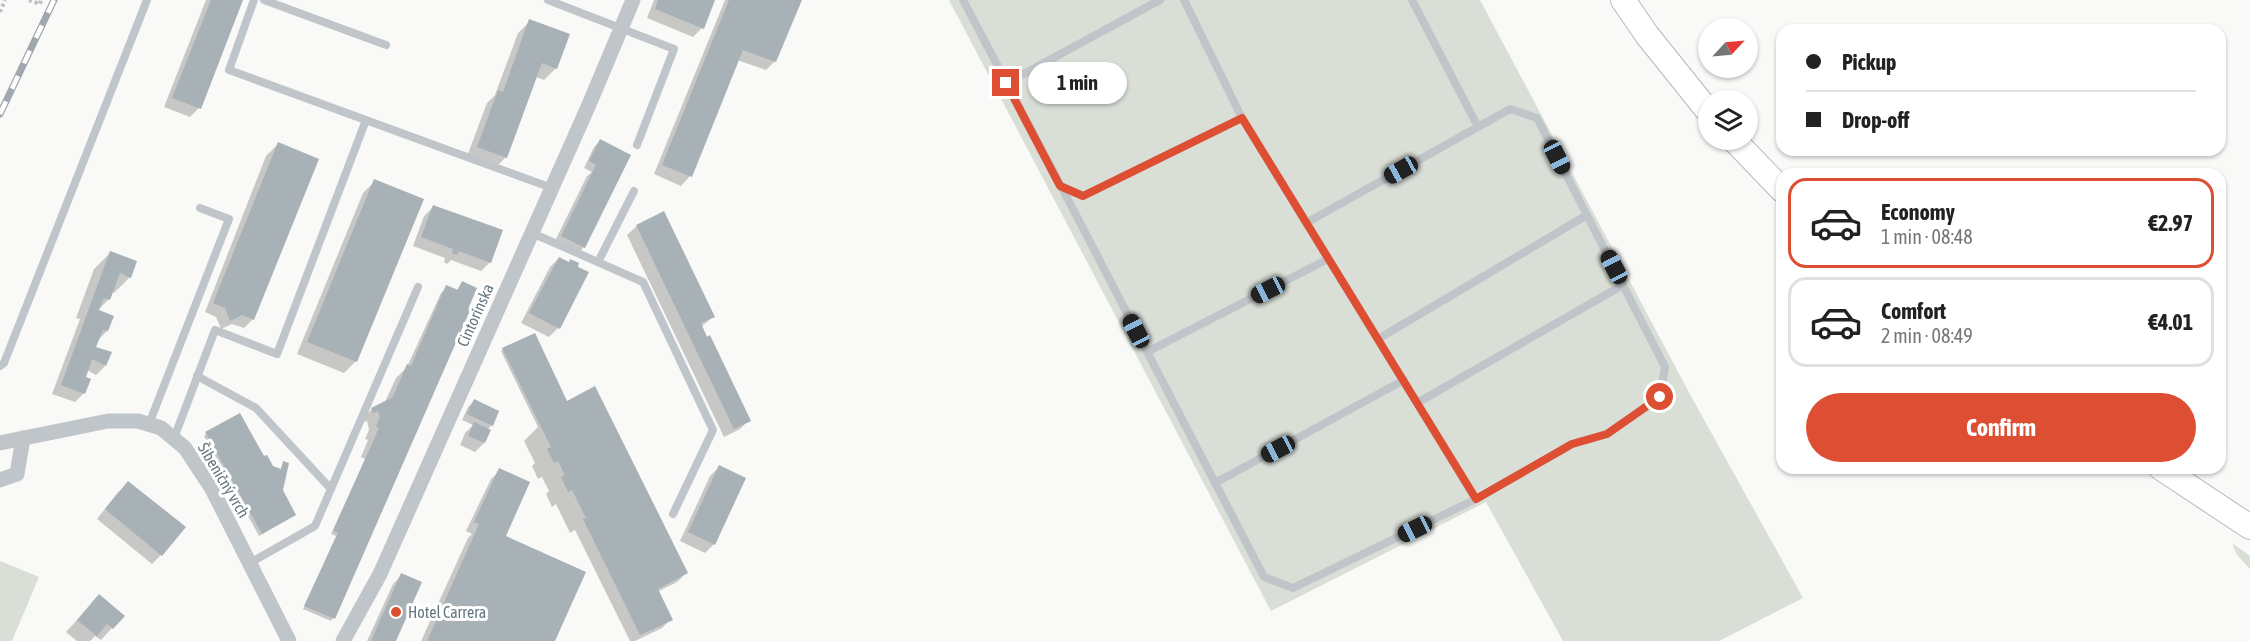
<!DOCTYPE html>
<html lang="en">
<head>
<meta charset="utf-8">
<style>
  body { margin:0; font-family:"Asap Condensed",sans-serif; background:#f2f2f2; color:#222; height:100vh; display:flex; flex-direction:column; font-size:22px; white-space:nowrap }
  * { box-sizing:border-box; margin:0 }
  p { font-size:20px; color:#767676 }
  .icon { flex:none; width:33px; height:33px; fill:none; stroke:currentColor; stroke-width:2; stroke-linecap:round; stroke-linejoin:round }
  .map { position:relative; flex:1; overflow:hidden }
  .sheet { position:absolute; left:1776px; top:168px; width:450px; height:306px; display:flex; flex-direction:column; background:#fff; border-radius:18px; box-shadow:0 2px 4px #0004 }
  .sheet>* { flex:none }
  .top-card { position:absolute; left:1776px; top:24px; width:450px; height:132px; border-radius:18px; box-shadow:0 2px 4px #0004; display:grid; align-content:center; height:132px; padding:0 30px; background:#fff }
  .needle { width:39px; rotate:64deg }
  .buttons { position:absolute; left:1698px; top:18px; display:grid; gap:12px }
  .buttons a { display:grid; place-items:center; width:60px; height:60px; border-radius:50%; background:#fff; box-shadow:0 2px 4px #0004; font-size:30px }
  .end { position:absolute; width:27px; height:27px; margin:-14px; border:8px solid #de4e32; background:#fff; box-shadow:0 0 0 3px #fff }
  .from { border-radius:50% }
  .bubble { position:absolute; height:42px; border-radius:21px; background:#fff; box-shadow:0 2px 4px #0004; font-size:20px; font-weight:700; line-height:42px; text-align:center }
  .car { position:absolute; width:18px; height:36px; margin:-18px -9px; border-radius:8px; box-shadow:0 0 4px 2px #0007; background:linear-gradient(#222 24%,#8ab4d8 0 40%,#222 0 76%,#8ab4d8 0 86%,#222 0) }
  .top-card b { display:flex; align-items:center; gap:21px; height:57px; font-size:22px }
  .top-card b+b { border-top:2px solid #e0e0e0 }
  .top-card i { width:15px; height:15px; background:#222 }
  ul { padding:10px 0 0; list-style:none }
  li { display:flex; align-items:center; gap:18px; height:90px; margin:0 12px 9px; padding:0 18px; border:3px solid #e0e0e0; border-radius:18px }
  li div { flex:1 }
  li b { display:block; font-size:22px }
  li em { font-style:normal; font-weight:700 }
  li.active { border-color:#de4e32 }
  li>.icon { width:54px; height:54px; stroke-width:1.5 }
  .button { display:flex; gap:12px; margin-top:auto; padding:12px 30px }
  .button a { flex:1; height:69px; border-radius:36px; background:#de4e32; color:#fff; font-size:24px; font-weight:700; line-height:69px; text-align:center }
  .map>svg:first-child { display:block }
  .green { fill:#d9ded6 }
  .shadow { fill:#0003 }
  .building { fill:#a7b1b6 }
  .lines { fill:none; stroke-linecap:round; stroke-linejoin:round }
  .primary-casing { stroke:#b4babd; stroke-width:26 }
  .path { stroke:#bbbec1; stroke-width:4; stroke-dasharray:3 3; stroke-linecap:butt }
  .lane { stroke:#c0c5c9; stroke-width:8 }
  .street { stroke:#c0c5c9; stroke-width:15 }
  .primary { stroke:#fff; stroke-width:24 }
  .rail-casing { stroke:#a0a8ad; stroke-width:7 }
  .rail { stroke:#fff; stroke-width:4.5; stroke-dasharray:14; stroke-linecap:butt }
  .route { stroke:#de4e32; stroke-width:8 }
  .poi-dot { fill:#de4e32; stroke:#fff; stroke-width:2 }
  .labels { text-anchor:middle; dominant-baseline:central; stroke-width:6; stroke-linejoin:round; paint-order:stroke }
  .street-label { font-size:16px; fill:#657781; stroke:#fff }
  .poi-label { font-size:16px; fill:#657781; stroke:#fff; text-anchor:start }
</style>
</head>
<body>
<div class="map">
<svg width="2250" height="641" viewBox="0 0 2250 641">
  <rect width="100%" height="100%" fill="#f9f9f7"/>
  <g class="green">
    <path d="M949 0H1480L1692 398 1803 598 1719 641H1563L1486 502 1271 611Z"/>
    <path d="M2232 543 2250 556V569L2237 555Z"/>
    <path d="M0 561 39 577 12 641H0Z"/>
  </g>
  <g class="shadow">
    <path d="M206 0H242L199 108 190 117 164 107Z"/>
    <path d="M654 0H714L702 28 693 37 647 18Z"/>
    <path d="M725 0H800L775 61 766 70 737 60 690 176 681 186 654 174Z"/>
    <path d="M530 21 556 68 544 80 536 77 506 157 494 169 466 159 487 103 495 95 518 33Z"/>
    <path d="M600 141 584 247 575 256 553 245 587 176 592 172 584 168 594 147Z"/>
    <path d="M278 144 253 319 244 328 232 324 221 329 216 317 205 312 266 156Z"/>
    <path d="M375 181 356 361 344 373 297 354 363 193Z"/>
    <path d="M433 207 490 262 481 271 451 260 447 264 444 262 445 258 413 246 424 216Z"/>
    <path d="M664 213 714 316 701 327 749 420 740 429 724 437 627 235 637 226Z"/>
    <path d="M110 253 130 277 114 293 112 292 109 299 97 311 107 331 97 341 94 348 105 366 96 375 87 370 84 393 75 402 52 394 80 319 76 318 94 269Z"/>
    <path d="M559 258 587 273 558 328 549 337 521 323 550 267Z"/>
    <path d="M462 283 333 618 331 621 303 609 336 536 331 534 365 459 361 457 368 440 365 439 369 430 367 421 361 423 360 421 372 409 385 402 396 378 407 367 441 293 447 287 456 291Z"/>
    <path d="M503 349 566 403 686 573 677 582 657 592 671 619 662 628 635 641H630L575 530 570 533 556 504 552 507 546 494 549 491 542 477 538 479 532 466 535 463 524 441 538 427 501 351Z"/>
    <path d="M474 401 492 425 487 430 489 431 484 443 475 452 460 445 465 433 473 425 462 420 468 407Z"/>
    <path d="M206 434 263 458 272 467 280 470 284 463 281 491 295 515 259 536 204 436Z"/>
    <path d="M719 467 714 544 705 553 680 541 710 476Z"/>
    <path d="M500 470 504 537 553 641H421L468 538 472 534 466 531 491 479Z"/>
    <path d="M119 491 161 555 152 564 97 519Z"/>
    <path d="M402 575 394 641H367L393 584Z"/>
    <path d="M88 608 123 616 101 640 95 636 90 641H77L66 632Z"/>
  </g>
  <g class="building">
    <path d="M211 0H243L201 109 172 98Z"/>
    <path d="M658 0H715L704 29 655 9Z"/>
    <path d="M729 0H802L776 62 743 50 692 177 662 165Z"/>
    <path d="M529 19 570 34 557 69 542 63 507 158 477 147 498 90 503 92Z"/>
    <path d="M600 139 631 155 585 248 561 236 596 165 589 161Z"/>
    <path d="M278 142 319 159 254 320 242 315 230 321 225 308 213 303Z"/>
    <path d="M374 179 424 199 357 362 307 342Z"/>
    <path d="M433 205 503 230 491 263 459 251 457 255 452 253 453 249 421 237Z"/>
    <path d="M664 211 715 317 701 323 707 337 710 335 751 421 734 429 636 225Z"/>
    <path d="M110 251 137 261 131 278 120 273 110 300 104 298 99 310 114 316 108 331 103 330 96 347 112 352 106 366 92 359 86 377 91 379 85 394 61 385Z"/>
    <path d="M559 257 569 262 570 259 579 263 578 267 589 272 560 329 529 313Z"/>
    <path d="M462 281 477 288 469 307 471 308 335 619 304 606 338 533 333 531 379 428 376 427 380 417 378 411 373 413 371 408 393 397 407 364 411 366 446 285 458 290Z"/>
    <path d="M535 333 567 401 595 386 688 573 658 589 673 620 640 635 583 519 586 518 572 490 568 492 561 477 565 475 558 461 554 463 547 449 551 447 502 348Z"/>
    <path d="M474 399 499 411 493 426 467 414Z"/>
    <path d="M240 413 264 456 267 455 273 466 281 469 283 461 289 463 283 490 296 515 262 534 205 432Z"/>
    <path d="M474 422 491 430 485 443 468 436Z"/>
    <path d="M719 465 746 478 715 545 688 532Z"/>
    <path d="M499 468 530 482 506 536 586 572 555 641H427L479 524 474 522Z"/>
    <path d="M128 481 186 527 162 556 105 509Z"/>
    <path d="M401 573 422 582 396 641H371Z"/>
    <path d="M99 594 125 616 113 629 107 624 97 636 77 620Z"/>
  </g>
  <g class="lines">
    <defs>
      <g id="primary">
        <path d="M1623 0 1647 35 1708 111"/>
        <path d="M1734 140 1782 190"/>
        <path d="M2161 468 2250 527"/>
      </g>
    </defs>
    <use href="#primary" class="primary-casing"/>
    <g class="path">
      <path d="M29 0 40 4 41 0"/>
      <path d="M0 12 5 0"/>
    </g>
    <g class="lane">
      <path d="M254 0 229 70 552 188"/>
      <path d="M264 0 386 45"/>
      <path d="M548 0 674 49 637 145"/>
      <path d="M963 0 1061 186 1083 196 1242 118"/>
      <path d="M1184 0 1242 118 1476 499"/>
      <path d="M1412 0 1478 127"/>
      <path d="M1007 83 1160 0"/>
      <path d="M1061 186 1264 577 1293 588 1476 499 1572 444 1607 434 1660 397 1665 367 1537 118 1510 109 1306 223"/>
      <path d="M532 233 643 282 713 430 673 514"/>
      <path d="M598 262 634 191"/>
      <path d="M1378 339 1587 215"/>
      <path d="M1147 352 1328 259"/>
      <path d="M0 366 4 363 147 0"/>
      <path d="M197 376 256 408 331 489"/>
      <path d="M1417 403 1623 285"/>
      <path d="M149 424 229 219 200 208"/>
      <path d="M174 438 215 330 277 354 366 120"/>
      <path d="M1215 483 1404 380"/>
      <path d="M250 563 315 526 418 287"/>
    </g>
    <g class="street">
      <path d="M0 443 108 421H138L161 428 185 448 212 489 289 641"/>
      <path d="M0 480 17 474 23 438"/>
      <path d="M343 641 380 574 588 107 633 0"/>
    </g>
    <use href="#primary" class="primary"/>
    <defs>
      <path id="rail" d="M0 114 54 0"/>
    </defs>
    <use href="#rail" class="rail-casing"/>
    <use href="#rail" class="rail"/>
  </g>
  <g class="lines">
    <path class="route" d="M1006 83 1060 186 1083 196 1242 118 1476 499 1572 444 1607 434 1660 397"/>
  </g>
  <circle class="poi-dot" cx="396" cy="612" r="6"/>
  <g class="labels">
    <g class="street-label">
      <text transform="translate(475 315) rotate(-66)">Cintorínska</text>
      <text transform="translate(224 480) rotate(59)">Šibeničný vrch</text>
    </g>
    <g class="poi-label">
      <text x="408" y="612">Hotel Carrera</text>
    </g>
  </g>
</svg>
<div class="buttons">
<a><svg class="needle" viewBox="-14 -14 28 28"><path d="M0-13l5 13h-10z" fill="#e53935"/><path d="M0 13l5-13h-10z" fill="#767676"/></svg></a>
<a><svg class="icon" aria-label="layers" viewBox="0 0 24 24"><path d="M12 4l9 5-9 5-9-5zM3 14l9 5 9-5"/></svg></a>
</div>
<i class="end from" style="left:1660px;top:397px"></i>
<i class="end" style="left:1006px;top:83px"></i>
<div class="bubble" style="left:1028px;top:62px;width:99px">1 min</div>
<i class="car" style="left:1557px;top:157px;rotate:153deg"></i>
<i class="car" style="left:1401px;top:170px;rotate:241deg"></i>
<i class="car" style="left:1614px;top:267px;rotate:332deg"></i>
<i class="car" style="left:1268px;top:290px;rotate:243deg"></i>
<i class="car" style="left:1136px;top:331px;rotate:332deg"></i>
<i class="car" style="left:1278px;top:449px;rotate:242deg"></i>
<i class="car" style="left:1415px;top:529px;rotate:244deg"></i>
<div class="top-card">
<b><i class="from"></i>Pickup</b>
<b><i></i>Drop-off</b>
</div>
<section class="sheet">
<ul>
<li class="active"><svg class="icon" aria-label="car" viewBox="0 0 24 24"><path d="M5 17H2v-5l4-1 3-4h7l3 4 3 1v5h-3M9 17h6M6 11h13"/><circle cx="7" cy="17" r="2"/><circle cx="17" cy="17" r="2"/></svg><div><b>Economy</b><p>1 min · 08:48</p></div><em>€2.97</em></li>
<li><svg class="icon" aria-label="car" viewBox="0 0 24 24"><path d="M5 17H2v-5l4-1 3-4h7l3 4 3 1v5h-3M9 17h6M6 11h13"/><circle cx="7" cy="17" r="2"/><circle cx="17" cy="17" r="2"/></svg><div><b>Comfort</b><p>2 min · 08:49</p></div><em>€4.01</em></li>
</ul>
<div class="button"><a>Confirm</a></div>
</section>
</div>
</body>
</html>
